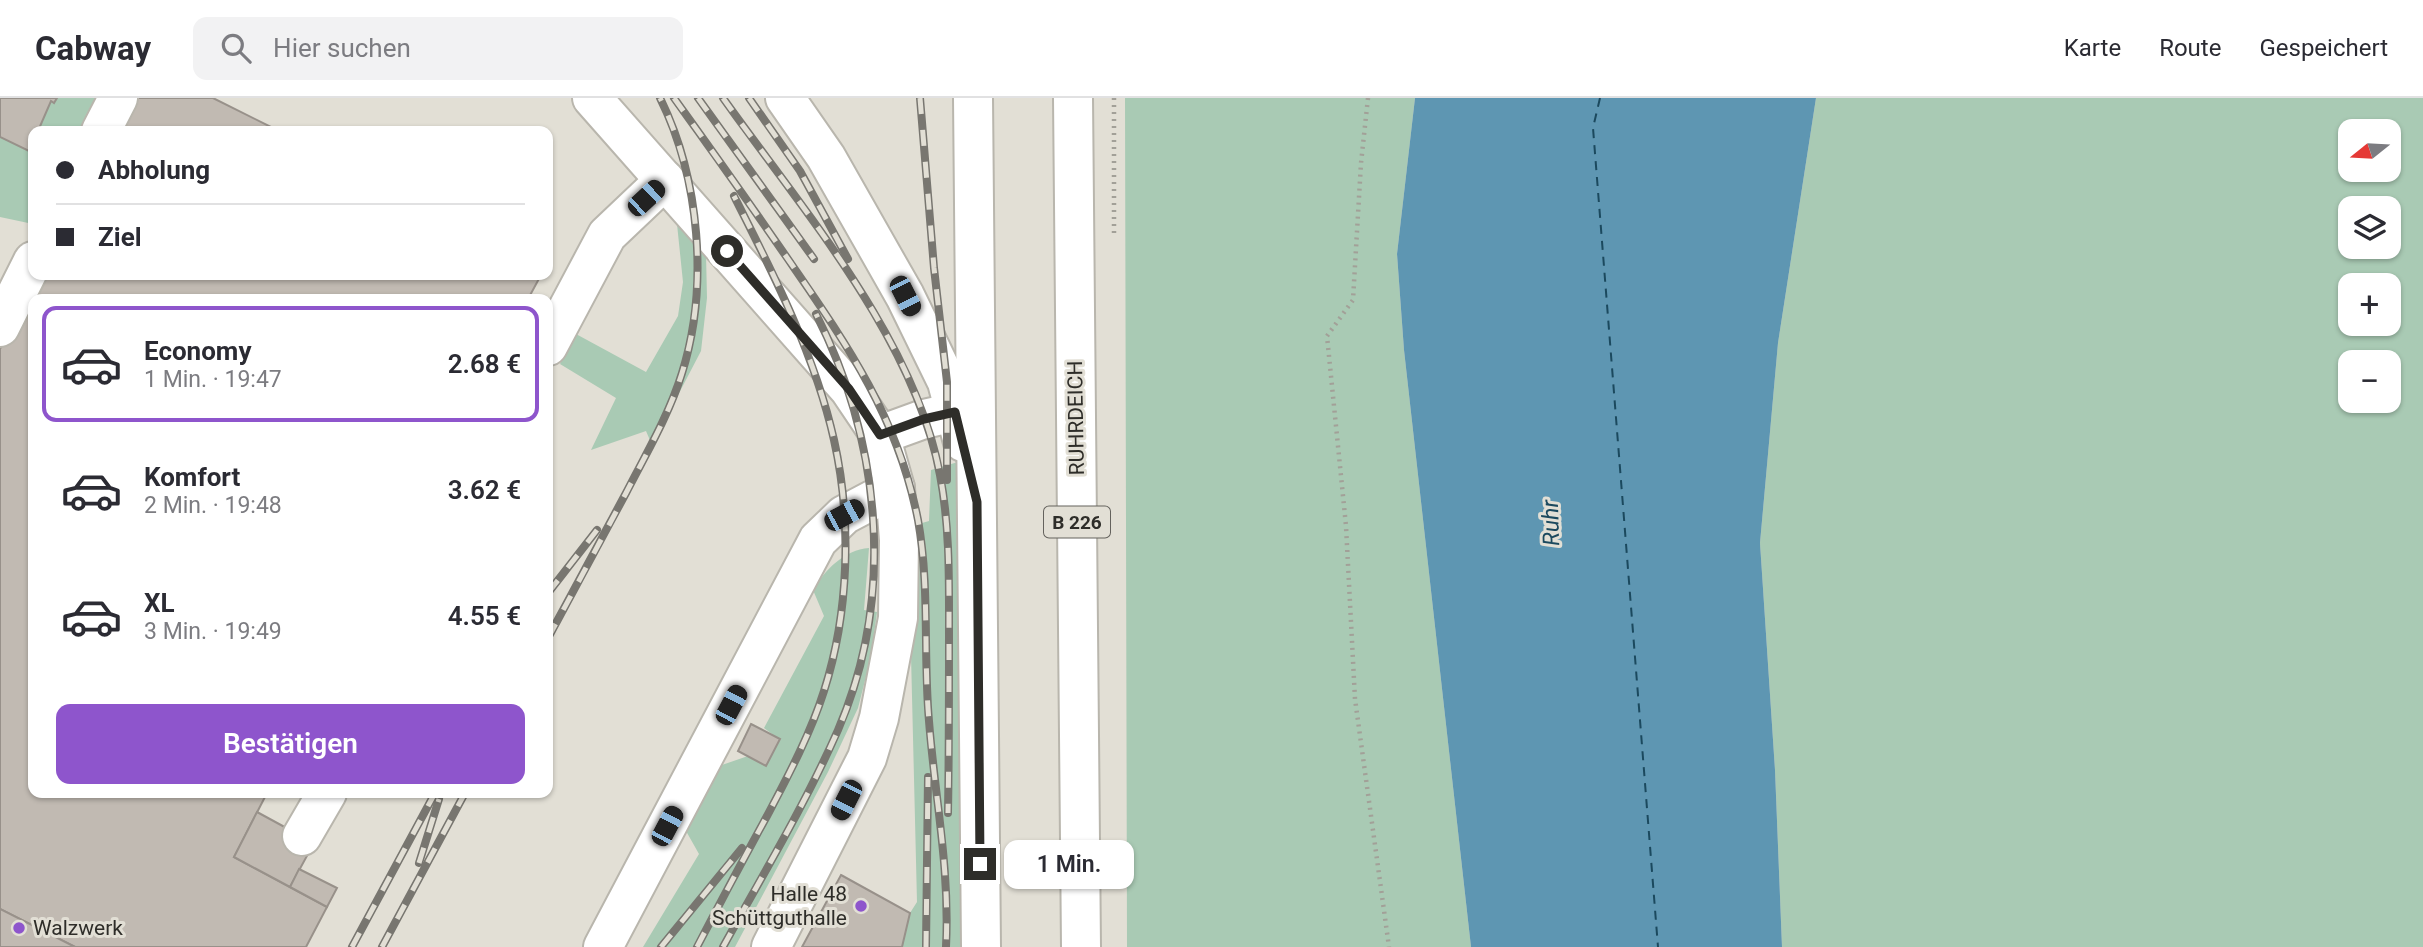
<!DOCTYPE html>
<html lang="de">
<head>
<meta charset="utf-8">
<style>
  body { margin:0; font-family:Roboto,sans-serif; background:#f2f2f3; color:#2b2b33; height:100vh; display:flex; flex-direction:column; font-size:26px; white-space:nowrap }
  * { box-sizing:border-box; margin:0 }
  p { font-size:23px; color:#7c7c81 }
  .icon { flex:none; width:38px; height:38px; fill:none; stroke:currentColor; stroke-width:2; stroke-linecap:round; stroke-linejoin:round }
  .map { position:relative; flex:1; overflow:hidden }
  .side { position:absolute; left:28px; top:196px; width:525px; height:504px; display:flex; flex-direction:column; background:#fff; border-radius:14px; box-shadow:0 2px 5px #0004 }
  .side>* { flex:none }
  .guide { position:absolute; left:28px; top:28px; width:525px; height:154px; border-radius:14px; box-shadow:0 2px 5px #0004; display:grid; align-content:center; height:154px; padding:0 28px; background:#fff }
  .needle { width:46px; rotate:252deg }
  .controls { position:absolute; left:2338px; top:21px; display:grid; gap:14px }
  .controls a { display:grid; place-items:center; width:63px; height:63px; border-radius:14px; background:#fff; box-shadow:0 2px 5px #0004; font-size:35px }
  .end { position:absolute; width:32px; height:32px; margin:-16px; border:9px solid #2e2d29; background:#fff; box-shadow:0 0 0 4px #fff }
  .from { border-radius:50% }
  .bubble { position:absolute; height:49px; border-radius:14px; background:#fff; box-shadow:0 2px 5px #0004; font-size:23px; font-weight:600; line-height:49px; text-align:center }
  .car { position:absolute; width:21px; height:42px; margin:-21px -10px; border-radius:9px; box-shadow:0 0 5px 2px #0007; background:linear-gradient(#222 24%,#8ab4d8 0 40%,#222 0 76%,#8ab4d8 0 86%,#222 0) }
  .guide b { display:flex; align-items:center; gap:24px; height:66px; font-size:26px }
  .guide b+b { border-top:2px solid #e1e1e2 }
  .guide i { width:18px; height:18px; background:#2b2b33 }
  ul { padding:12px 0 0; list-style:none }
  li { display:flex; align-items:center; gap:21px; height:116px; margin:0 14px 10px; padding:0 14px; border:4px solid transparent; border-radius:14px }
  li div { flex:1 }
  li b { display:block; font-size:26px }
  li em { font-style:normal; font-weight:600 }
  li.selected { border-color:#8e55cc }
  li>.icon { width:63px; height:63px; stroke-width:1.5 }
  .button { display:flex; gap:14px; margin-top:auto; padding:14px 28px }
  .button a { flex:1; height:80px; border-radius:14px; background:#8e55cc; color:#fff; font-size:28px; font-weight:600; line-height:80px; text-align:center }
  header { display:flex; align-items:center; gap:42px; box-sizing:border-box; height:98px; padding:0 35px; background:#fff; border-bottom:2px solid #e1e1e2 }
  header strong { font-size:33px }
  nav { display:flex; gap:38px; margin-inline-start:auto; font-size:24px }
  .search { width:490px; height:63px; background:#f2f2f3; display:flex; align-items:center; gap:18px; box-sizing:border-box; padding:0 24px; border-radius:14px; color:#7c7c81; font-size:26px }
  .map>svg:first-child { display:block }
  .green { fill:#a9cab4; fill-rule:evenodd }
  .water { fill:#5e96b2 }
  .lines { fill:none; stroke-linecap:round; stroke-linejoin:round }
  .ferry { stroke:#1b495e; stroke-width:2; stroke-dasharray:9 7; stroke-linecap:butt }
  .building { fill:#c1bab2; stroke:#98918a; stroke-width:2 }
  .minor-casing { stroke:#b9b6ad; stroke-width:42 }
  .major-casing { stroke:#b9b6ad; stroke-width:42 }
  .path { stroke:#a2a098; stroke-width:4.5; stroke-dasharray:2 5; stroke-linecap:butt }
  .minor { stroke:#fff; stroke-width:38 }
  .major { stroke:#fff; stroke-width:38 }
  .rail-casing { stroke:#787670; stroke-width:8 }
  .rail { stroke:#e2dfd5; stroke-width:5; stroke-dasharray:16; stroke-linecap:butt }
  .route { stroke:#2e2d29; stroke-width:9 }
  .poi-dot { fill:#8e55cc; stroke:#e2dfd5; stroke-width:2.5 }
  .labels { text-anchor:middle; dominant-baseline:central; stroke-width:6; stroke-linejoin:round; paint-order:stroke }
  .shield { fill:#e2dfd5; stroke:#64625d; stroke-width:2 }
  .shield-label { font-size:19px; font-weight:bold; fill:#2e2d29 }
  .street-label { font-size:21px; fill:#2e2d29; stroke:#e2dfd5 }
  .poi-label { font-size:21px; fill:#2e2d29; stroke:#e2dfd5; text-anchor:end }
  .water-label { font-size:23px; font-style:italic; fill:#1b495e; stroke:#e2dfd5 }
</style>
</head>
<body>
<header>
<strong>Cabway</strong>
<div class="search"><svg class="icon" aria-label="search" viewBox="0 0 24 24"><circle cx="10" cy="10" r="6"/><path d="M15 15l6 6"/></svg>Hier suchen</div>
<nav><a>Karte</a><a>Route</a><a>Gespeichert</a></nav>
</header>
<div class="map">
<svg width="2423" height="849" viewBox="0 0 2423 849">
  <rect width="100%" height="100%" fill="#e2dfd5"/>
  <g class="green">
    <path d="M57 0H110L92 33H38L51 3 54 5Z"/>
    <path d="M1125 0H1415L1397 156 1404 252 1471 849H1127Z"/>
    <path d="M1816 0H2423V849H1782L1775 672 1760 445 1778 245ZM2350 33H2389V72H2350ZM2350 110H2389V149H2350ZM2350 187H2389V226H2350ZM2350 264H2389V303H2350Z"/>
    <path d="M0 39 30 54 33 47V126L0 119Z"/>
    <path d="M677 126 706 156 707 200 701 253 652 347 646 333 591 352 616 300 560 266 576 236 646 274 678 218 683 184Z"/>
    <path d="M958 364 963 849H902L910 815 917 804 908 433 915 427 929 423 931 372Z"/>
    <path d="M869 450 864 512 877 514 871 559 858 610 828 674 735 849H643L699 756 686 733 719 668 748 658 766 667 780 642 764 630 824 518 813 492C826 471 844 452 869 450Z"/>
  </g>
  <path class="water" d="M1415 0H1816L1778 245 1760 445 1775 672 1782 849H1471L1404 252 1397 156Z"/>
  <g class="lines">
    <path class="ferry" d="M1600 0 1593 30 1658 849"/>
  </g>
  <g class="building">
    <path d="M0 0H57L54 5 51 3 38 33H33L31 54 0 39Z"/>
    <path d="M135 0H213L279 33H117Z"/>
    <path d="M40 177H541L528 201H33V695H267L234 759 327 809 306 849H75L0 811V251Z"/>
    <path d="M751 626 780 641 766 668 738 653Z"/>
    <path d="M257 714 314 745 290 789 234 759Z"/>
    <path d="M299 771 337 790 327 809 290 789Z"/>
    <path d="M841 777 910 815 902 849H802Z"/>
    <path d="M0 811 75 849H0Z"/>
  </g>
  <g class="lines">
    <defs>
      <g id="minor">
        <path d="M592 0 849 291 880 337 895 390 899 442 898 520 879 620 867 660 771 849"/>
        <path d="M785 0 826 59 905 198 947 284 963 344"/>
        <path d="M973 0 981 849"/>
        <path d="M101 33 118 0"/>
        <path d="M0 229 33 163"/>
        <path d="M548 248 607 137 665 82"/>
        <path d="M880 337 924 321 955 314"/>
        <path d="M302 738 327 695"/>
        <path d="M603 849 818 442 844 417 895 390"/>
      </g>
      <path id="major" d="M1073 0 1081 849"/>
    </defs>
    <use href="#minor" class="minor-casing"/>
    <use href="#major" class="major-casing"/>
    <g class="path">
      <path d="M1114 0V138"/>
      <path d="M1368 0 1361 65 1353 202 1327 238 1346 428 1355 601 1389 849"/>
    </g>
    <use href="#minor" class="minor"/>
    <use href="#major" class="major"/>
    <defs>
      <g id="rail">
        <path d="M674 0C713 54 752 109 790 164 848 248 898 320 918 422 930 489 923 555 929 623 935 701 950 770 946 849"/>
        <path d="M698 0 814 161"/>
        <path d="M723 0C802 111 915 241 940 377 950 429 949 483 949 536 949 596 949 655 948 715"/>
        <path d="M749 0 800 73 848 161"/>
        <path d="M920 0 934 170 947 284V382"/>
        <path d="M548 495 597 432"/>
        <path d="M548 540C574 492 600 444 626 395 646 356 669 317 682 275 709 189 700 81 660 0"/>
        <path d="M419 765 439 701"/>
        <path d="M352 849 435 695"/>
        <path d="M382 849 465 695"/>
        <path d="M661 849 742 750"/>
        <path d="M697 849C720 805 743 762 767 718 788 678 810 637 824 593 849 515 852 422 834 342 815 257 773 175 734 98"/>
        <path d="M723 849C762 778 805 707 838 632 896 498 881 344 816 216"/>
        <path d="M926 849 928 679"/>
      </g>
    </defs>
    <use href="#rail" class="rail-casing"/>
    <use href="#rail" class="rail"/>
  </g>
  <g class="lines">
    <path class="route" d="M727 153 849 291 880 337 924 321 955 314 977 404 980 766"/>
  </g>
  <g class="poi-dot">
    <circle cx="861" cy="808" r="7"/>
    <circle cx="19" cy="830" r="7"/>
  </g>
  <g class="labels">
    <rect class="shield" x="1044" y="408.5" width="66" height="31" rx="5"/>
    <g class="shield-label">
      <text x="1077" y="424">B 226</text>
    </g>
    <g class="street-label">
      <text transform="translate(1076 320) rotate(-91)">RUHRDEICH</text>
    </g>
    <g class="poi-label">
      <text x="847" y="796">Halle 48<tspan x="847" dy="24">Schüttguthalle</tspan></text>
      <text x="33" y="830" text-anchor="start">Walzwerk</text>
    </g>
    <g class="water-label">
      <text transform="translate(1551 425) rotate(-92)">Ruhr</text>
    </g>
  </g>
</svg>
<div class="controls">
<a><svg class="needle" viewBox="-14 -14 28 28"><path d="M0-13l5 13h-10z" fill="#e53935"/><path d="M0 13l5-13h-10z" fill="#7c7c81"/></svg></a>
<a><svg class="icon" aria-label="layers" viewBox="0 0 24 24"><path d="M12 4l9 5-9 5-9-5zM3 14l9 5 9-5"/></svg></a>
<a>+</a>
<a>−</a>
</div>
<i class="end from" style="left:727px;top:153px"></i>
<i class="end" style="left:980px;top:766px"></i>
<div class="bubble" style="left:1004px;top:742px;width:130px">1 Min.</div>
<i class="car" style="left:646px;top:100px;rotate:47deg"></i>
<i class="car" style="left:905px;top:198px;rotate:153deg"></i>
<i class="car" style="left:844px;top:417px;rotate:62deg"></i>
<i class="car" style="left:731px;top:607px;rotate:28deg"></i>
<i class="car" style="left:846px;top:702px;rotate:207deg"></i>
<i class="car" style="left:667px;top:728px;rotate:28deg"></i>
<div class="guide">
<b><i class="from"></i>Abholung</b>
<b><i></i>Ziel</b>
</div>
<section class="side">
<ul>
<li class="selected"><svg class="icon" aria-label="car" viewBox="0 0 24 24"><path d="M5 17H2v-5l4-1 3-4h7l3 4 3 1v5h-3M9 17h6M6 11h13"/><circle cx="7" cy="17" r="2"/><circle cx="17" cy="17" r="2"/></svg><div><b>Economy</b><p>1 Min. · 19:47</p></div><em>2.68 €</em></li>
<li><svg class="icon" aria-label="car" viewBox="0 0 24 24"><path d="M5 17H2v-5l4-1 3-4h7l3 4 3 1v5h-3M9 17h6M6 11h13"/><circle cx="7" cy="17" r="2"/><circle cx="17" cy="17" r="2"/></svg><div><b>Komfort</b><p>2 Min. · 19:48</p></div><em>3.62 €</em></li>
<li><svg class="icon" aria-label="car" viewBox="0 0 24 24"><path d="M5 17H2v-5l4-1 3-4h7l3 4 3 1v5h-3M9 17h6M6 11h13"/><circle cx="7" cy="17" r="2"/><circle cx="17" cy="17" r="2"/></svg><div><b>XL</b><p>3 Min. · 19:49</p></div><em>4.55 €</em></li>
</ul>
<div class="button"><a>Bestätigen</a></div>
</section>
</div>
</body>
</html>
